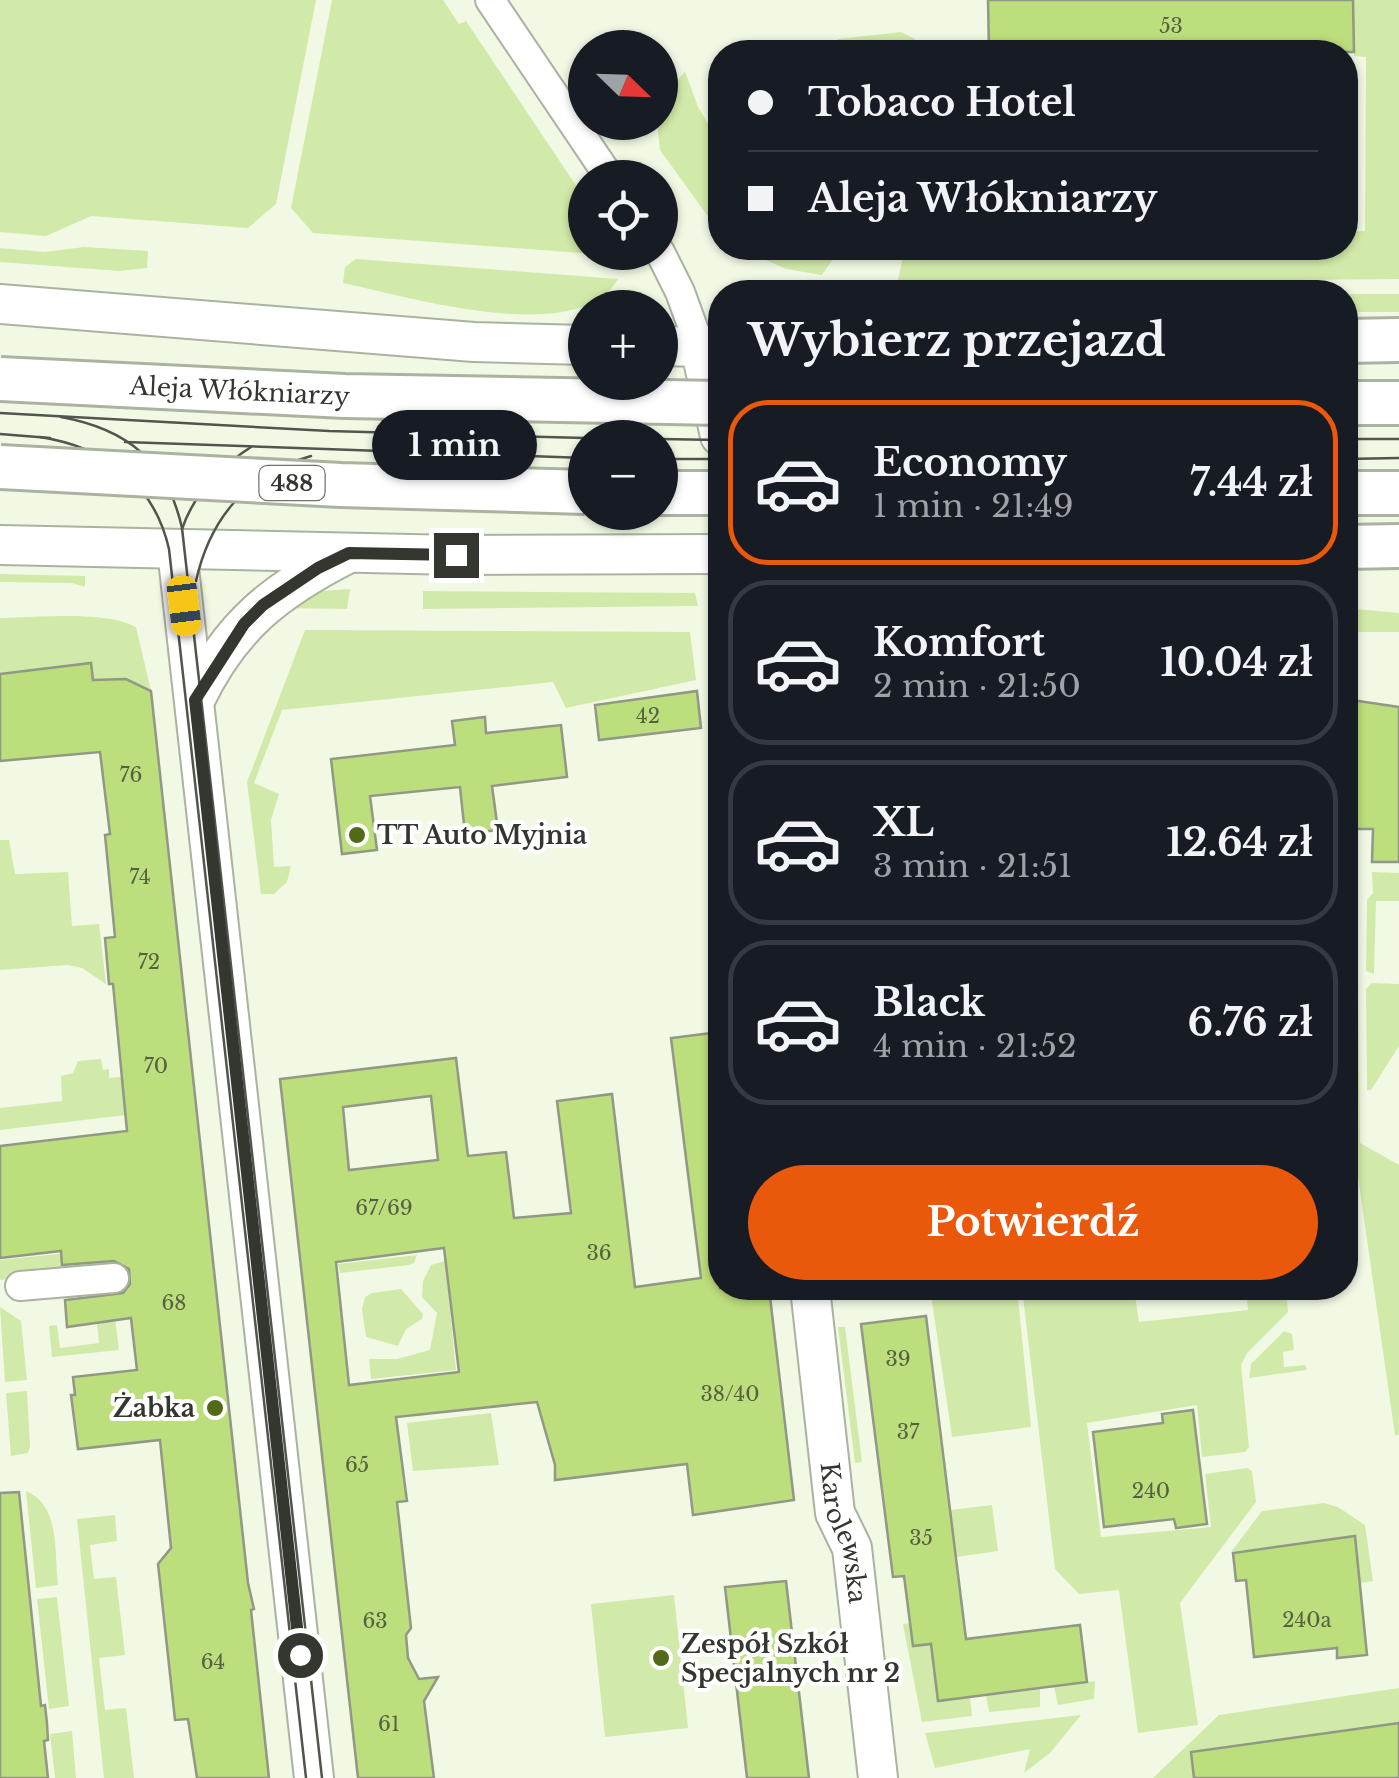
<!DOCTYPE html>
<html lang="pl">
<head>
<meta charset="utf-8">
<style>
  body { margin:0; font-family:"Libre Baskerville",serif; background:#242831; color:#f1f3f6; height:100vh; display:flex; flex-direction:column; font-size:38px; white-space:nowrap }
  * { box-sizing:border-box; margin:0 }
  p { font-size:32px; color:#9ea1a6 }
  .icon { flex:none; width:55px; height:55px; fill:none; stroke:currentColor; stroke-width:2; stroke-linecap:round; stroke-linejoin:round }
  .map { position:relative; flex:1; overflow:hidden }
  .drawer { position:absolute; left:708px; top:280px; width:650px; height:1020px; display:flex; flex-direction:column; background:#171b24; border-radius:40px; box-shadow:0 2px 8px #0004 }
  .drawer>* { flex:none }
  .top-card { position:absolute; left:708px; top:40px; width:650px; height:220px; border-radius:40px; box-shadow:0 2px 8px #0004; display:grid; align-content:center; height:220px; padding:0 40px; background:#171b24 }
  .needle { width:65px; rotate:113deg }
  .fabs { position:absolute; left:568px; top:30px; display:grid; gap:20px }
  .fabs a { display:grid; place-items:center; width:110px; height:110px; border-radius:50%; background:#171b24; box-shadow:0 2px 8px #0004; font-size:50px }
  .end { position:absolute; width:45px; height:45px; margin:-22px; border:12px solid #34372f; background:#fff; box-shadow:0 0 0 5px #fff }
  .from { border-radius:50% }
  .bubble { position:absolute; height:70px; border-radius:35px; background:#171b24; box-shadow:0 2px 8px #0004; font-size:32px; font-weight:800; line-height:70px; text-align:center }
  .car { position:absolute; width:30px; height:60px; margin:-30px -15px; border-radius:12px; box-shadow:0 0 8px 2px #0007; background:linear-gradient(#f5c518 24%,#345 0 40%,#f5c518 0 76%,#345 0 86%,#f5c518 0) }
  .top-card b { display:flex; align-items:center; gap:35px; height:95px; font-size:38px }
  .top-card b+b { border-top:2px solid #363941 }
  .top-card i { width:25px; height:25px; background:#f1f3f6 }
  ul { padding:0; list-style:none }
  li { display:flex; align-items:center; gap:30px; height:165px; margin:0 20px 15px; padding:0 20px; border:5px solid #363941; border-radius:40px }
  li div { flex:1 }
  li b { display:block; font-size:38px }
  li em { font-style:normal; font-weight:800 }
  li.active { border-color:#ea580c }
  li>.icon { width:90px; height:90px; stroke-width:1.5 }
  h2 { padding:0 40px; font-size:45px; line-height:120px }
  .primary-button { display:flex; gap:20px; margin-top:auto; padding:20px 40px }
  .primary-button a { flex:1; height:115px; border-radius:60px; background:#ea580c; color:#fff; font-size:40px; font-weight:800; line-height:115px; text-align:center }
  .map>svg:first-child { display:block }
  .green { fill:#d2eaa9 }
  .building { fill:#bdde7c; stroke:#919885; stroke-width:2.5; fill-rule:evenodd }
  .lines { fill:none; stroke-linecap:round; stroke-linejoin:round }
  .street-casing { stroke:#abb29f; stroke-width:32 }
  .secondary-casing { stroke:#abb29f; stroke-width:42 }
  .primary-casing { stroke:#abb29f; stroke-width:48 }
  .street { stroke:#fff; stroke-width:28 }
  .secondary { stroke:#fff; stroke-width:38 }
  .primary { stroke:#fff; stroke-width:42 }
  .tram { stroke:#51554b; stroke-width:2.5 }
  .primary-bridge-casing { stroke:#abb29f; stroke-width:48; stroke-linecap:butt }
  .primary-bridge { stroke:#fff; stroke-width:42 }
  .route { stroke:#34372f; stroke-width:12 }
  .poi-dot { fill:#526918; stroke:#fff; stroke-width:4 }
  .labels { text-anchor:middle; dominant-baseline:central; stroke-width:8; stroke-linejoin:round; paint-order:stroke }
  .number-label { font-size:20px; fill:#566142 }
  .shield { fill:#fff; stroke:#71736d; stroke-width:2.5 }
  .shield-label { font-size:22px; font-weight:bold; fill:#34372f }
  .street-label { font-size:25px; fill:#34372f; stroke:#fff }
  .poi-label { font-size:25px; font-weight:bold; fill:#34372f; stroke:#fff; text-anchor:start }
</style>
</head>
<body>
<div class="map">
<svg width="1399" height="1778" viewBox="0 0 1399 1778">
  <rect width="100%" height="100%" fill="#f1f9e5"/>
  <g class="green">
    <path d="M0 0H316L276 204 248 228 91 216 46 236 0 232Z"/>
    <path d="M332 0H443L459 24 466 21 585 199V252L618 253 620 256 313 233 291 208Z"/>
    <path d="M1353 0H1399V279L897 284 905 248H1345V232L1365 231 1366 57 1354 56Z"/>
    <path d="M901 32 915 39 912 52H844L838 39Z"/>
    <path d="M685 71 698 107 720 143V233L660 150 657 123 660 122 662 102Z"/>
    <path d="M84 247 148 251 147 268 120 271 0 262V248L45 252Z"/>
    <path d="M739 248H835L837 253 822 275 786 269Z"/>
    <path d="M356 259 618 279C578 349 406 296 343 283L345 267Z"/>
    <rect x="1345" y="294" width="54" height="18"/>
    <path d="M0 574 85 576V587L72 583 0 582Z"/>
    <path d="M350 589 347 609 280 608 320 591Z"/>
    <path d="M423 591 695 593 698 606 423 609Z"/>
    <path d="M1345 608 1399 613V632H1345Z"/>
    <path d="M0 618C38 618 103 610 136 627L151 691 126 679 93 680 91 664 0 674Z"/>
    <path d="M305 630 690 632 696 680 566 708 553 682 282 710 254 783 279 794 271 820 274 867 291 866 287 882 274 894H261L247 782Z"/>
    <path d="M0 840H9L15 874 68 872 72 926 99 924 106 984 82 968 68 965 0 970Z"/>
    <path d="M1372 872 1399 873V901H1376L1374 974 1366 971 1367 900 1373 893Z"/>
    <path d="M1345 876 1355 893H1357L1360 1143 1399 1165V1435H1395L1354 1149 1353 1146 1345 1148Z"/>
    <path d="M1372 983 1399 984V1046L1371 1090H1367L1366 989Z"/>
    <path d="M101 1059 103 1070 109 1069V1078L120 1077 123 1081 126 1115 0 1130V1108L62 1101 61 1076 73 1073 78 1061Z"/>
    <path d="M106 1249 107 1267 0 1280V1260Z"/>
    <path d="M417 1255 414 1263 409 1265 340 1273 338 1264Z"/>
    <path d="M448 1260 460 1276 447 1280 456 1370 371 1379 369 1359H397L430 1350 437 1313 422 1297 423 1281 431 1265Z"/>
    <path d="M930 1288H1017L1031 1427 952 1437Z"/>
    <path d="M1022 1288H1134L1139 1322 1248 1310 1246 1288H1286L1288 1312 1247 1353 1241 1365 1249 1447 1245 1452 1202 1457 1197 1405 1087 1423 1101 1537 1211 1527 1205 1474 1247 1468 1252 1471 1256 1502 1180 1603 1198 1725 1138 1733 1119 1590 1079 1594 1055 1569Z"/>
    <path d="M401 1289 423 1314 422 1319 406 1329 398 1346 366 1337 362 1309 365 1297 372 1293Z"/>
    <path d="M112 1294 119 1350 52 1357 49 1326 57 1325 60 1348 99 1343 94 1296Z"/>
    <path d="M0 1307 21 1321 27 1380 5 1382Z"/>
    <path d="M838 1327H845L862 1462 855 1463Z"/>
    <path d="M1284 1331 1292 1334 1294 1350 1283 1352 1284 1367 1305 1365 1307 1370 1249 1378 1251 1364Z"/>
    <path d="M27 1391 30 1446 28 1453 11 1456 6 1393Z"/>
    <path d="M491 1413 499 1465 413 1471 407 1423Z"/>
    <path d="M26 1491C61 1505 54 1554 58 1585L36 1588Z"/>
    <path d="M1324 1503 1338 1507 1365 1525 1373 1581 1360 1583 1354 1536 1231 1552 1262 1511Z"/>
    <path d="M992 1505 998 1551 956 1557 950 1510Z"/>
    <path d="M115 1515 117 1541 90 1545 94 1579 116 1577 125 1655 99 1658 105 1710 126 1708 134 1778H104L77 1519Z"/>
    <path d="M674 1595 688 1728 605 1737 591 1604Z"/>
    <path d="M57 1597 69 1706 49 1709 37 1599Z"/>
    <path d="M910 1623 913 1646 931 1644 938 1700 970 1697 972 1716 922 1722 903 1624Z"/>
    <path d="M1095 1681 1094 1699 1058 1705 1054 1686Z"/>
    <path d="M1040 1688V1707L989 1712 986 1695Z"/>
    <path d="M1399 1688V1723L1192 1752 1194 1778H1153L1219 1715Z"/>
    <path d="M1081 1715 1050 1753 1024 1773 1030 1749 935 1768 925 1733Z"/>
    <path d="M72 1731 76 1778H55L50 1734Z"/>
  </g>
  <g class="building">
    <path d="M988 0H1353L1354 52H989Z"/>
    <path d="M91 663 93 680 126 679 151 691 248 1583 254 1609 251 1610 269 1778H197L188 1719 175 1720 158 1564 171 1548 160 1440 78 1449 71 1395H75L73 1377 137 1370 131 1318 67 1327 65 1300 123 1293 130 1284 129 1269 114 1261 62 1265 61 1251 0 1258V1146L127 1131 113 984H109L105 938 115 937 105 835 110 834 100 752 0 761V674Z"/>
    <path d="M697 691 701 728 599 740 595 705Z"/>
    <path d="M1345 699 1399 707V862H1372L1373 829H1345Z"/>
    <path d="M485 717 486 733 561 725 567 777 492 786 498 830 465 834 460 787 370 796 377 850 342 854 331 759 455 745 452 721Z"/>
    <path d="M720 1032V1288H769L794 1500 693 1515 687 1464 555 1480V1465L537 1402 396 1417 407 1501 397 1502 411 1628 406 1635 408 1658 419 1679 438 1677 424 1701 434 1778H358L280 1079 456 1058 468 1156 506 1152 514 1218 571 1213 557 1101 612 1094 635 1287 701 1278 671 1038ZM431 1096 438 1160 349 1170 343 1107ZM444 1248 459 1372 349 1385 336 1262Z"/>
    <path d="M926 1316 966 1639 1080 1625 1087 1682 938 1701 931 1644 913 1646 904 1576 893 1577 861 1324Z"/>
    <path d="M1193 1410 1207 1524 1176 1528 1174 1519 1104 1527 1093 1432 1163 1423 1162 1414Z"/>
    <path d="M19 1492 41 1706 45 1705 47 1723 48 1740 44 1741 48 1778H0V1493Z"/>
    <path d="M1355 1536 1367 1655 1337 1658V1648L1254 1657 1246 1580 1236 1581 1233 1553Z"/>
    <path d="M786 1581 809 1778H747L725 1587Z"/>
    <path d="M1399 1723V1778H1194L1191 1752Z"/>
  </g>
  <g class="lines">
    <defs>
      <g id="street">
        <path d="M490 0 610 178"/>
        <path d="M660 252 680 292 700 347"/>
        <path d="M20 1286 114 1278"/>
      </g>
      <g id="secondary">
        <path d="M0 304 474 342 585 345"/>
        <path d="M660 346 700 347 720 436"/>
        <path d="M0 545 456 555 720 554"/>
        <path d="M177 550 314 1778"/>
        <path d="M195 700C230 626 276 590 347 554"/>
        <path id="s1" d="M810 1288 835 1513 852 1548 878 1778"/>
      </g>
      <g id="primary">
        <path d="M1345 341 1399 340"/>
        <path d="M700 347H720"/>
        <path d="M1345 403H1399"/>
        <path d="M660 493H720"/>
        <path d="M1345 493H1399"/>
        <path d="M1345 547 1399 546"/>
      </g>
    </defs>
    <use href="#street" class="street-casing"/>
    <use href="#secondary" class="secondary-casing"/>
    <use href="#primary" class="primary-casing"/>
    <use href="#street" class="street"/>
    <use href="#secondary" class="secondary"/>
    <use href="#primary" class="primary"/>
    <g class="tram">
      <path d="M0 413 329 431 585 438"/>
      <path d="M61 417C127 429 167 461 182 528L322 1778"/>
      <path d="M0 434 50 438"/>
      <path d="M40 437C105 447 154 483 169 549L306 1778"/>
      <path d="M660 439 720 440"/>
      <path d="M1345 439H1399"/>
      <path d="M125 442 585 458"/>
      <path d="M660 459H720"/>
      <path d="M1345 459 1399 458"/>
      <path d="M182 529C194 494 220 467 251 447"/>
      <path d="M196 581C210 518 248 473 311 456"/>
    </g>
    <defs>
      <g id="primary-bridge">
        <path id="s2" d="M0 379 345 396 720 403"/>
        <path d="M0 467 341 485 585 492"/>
      </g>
    </defs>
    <use href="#primary-bridge" class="primary-bridge-casing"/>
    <use href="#primary-bridge" class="primary-bridge"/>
  </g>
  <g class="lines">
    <path class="route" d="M300 1655 195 700 244 624 263 605 318 568 349 553 456 555"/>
  </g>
  <g class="poi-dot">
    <circle cx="357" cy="835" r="10"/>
    <circle cx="215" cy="1408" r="10"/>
    <circle cx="661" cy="1658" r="10"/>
  </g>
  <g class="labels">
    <g class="number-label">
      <text x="1171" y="26">53</text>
      <text x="648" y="716">42</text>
      <text x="131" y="775">76</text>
      <text x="140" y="877">74</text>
      <text x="149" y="962">72</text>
      <text x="156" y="1066">70</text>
      <text x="384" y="1208">67/69</text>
      <text x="599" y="1253">36</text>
      <text x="174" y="1303">68</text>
      <text x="898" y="1359">39</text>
      <text x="730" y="1394">38/40</text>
      <text x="908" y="1432">37</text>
      <text x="357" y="1465">65</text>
      <text x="1151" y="1491">240</text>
      <text x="921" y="1538">35</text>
      <text x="1307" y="1620">240a</text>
      <text x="375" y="1621">63</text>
      <text x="213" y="1662">64</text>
      <text x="389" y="1724">61</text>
    </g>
    <rect class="shield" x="259.5" y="466" width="65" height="34" rx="8"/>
    <g class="shield-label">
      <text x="292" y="483">488</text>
    </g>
    <g class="street-label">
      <text stroke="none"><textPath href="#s2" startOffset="240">Aleja Włókniarzy</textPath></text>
      <text stroke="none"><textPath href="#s1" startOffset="248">Karolewska</textPath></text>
    </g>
    <g class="poi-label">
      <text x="377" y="835">TT Auto Myjnia</text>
      <text x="195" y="1408" text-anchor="end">Żabka</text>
      <text x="681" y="1644">Zespół Szkół<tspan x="681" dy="29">Specjalnych nr 2</tspan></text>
    </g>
  </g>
</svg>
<div class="fabs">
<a><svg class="needle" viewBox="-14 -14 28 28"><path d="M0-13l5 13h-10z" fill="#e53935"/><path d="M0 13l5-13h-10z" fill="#9ea1a6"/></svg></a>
<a><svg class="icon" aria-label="locate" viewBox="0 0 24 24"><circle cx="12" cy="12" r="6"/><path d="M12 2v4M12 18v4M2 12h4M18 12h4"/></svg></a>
<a>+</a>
<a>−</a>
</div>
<i class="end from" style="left:300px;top:1655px"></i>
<i class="end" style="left:456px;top:555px"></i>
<div class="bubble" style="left:372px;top:410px;width:165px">1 min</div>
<i class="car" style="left:184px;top:606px;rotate:173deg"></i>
<div class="top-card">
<b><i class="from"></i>Tobaco Hotel</b>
<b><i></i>Aleja Włókniarzy</b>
</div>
<section class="drawer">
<h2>Wybierz przejazd</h2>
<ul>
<li class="active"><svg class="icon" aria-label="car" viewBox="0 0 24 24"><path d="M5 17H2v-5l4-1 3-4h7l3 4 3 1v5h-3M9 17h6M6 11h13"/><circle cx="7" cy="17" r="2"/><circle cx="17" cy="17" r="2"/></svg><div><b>Economy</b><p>1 min · 21:49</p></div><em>7.44 zł</em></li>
<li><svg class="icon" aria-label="car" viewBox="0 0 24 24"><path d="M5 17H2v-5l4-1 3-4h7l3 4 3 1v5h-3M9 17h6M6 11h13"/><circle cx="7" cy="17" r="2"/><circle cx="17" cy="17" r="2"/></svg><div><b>Komfort</b><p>2 min · 21:50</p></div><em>10.04 zł</em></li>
<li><svg class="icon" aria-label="car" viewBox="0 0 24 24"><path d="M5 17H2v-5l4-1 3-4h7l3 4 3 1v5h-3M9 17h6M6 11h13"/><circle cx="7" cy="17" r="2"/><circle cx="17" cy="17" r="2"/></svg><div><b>XL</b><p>3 min · 21:51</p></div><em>12.64 zł</em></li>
<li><svg class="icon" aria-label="car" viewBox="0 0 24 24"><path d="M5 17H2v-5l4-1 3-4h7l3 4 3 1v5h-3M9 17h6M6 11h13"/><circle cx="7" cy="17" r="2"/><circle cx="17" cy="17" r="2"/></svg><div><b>Black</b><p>4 min · 21:52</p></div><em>6.76 zł</em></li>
</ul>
<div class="primary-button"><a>Potwierdź</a></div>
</section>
</div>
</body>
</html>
